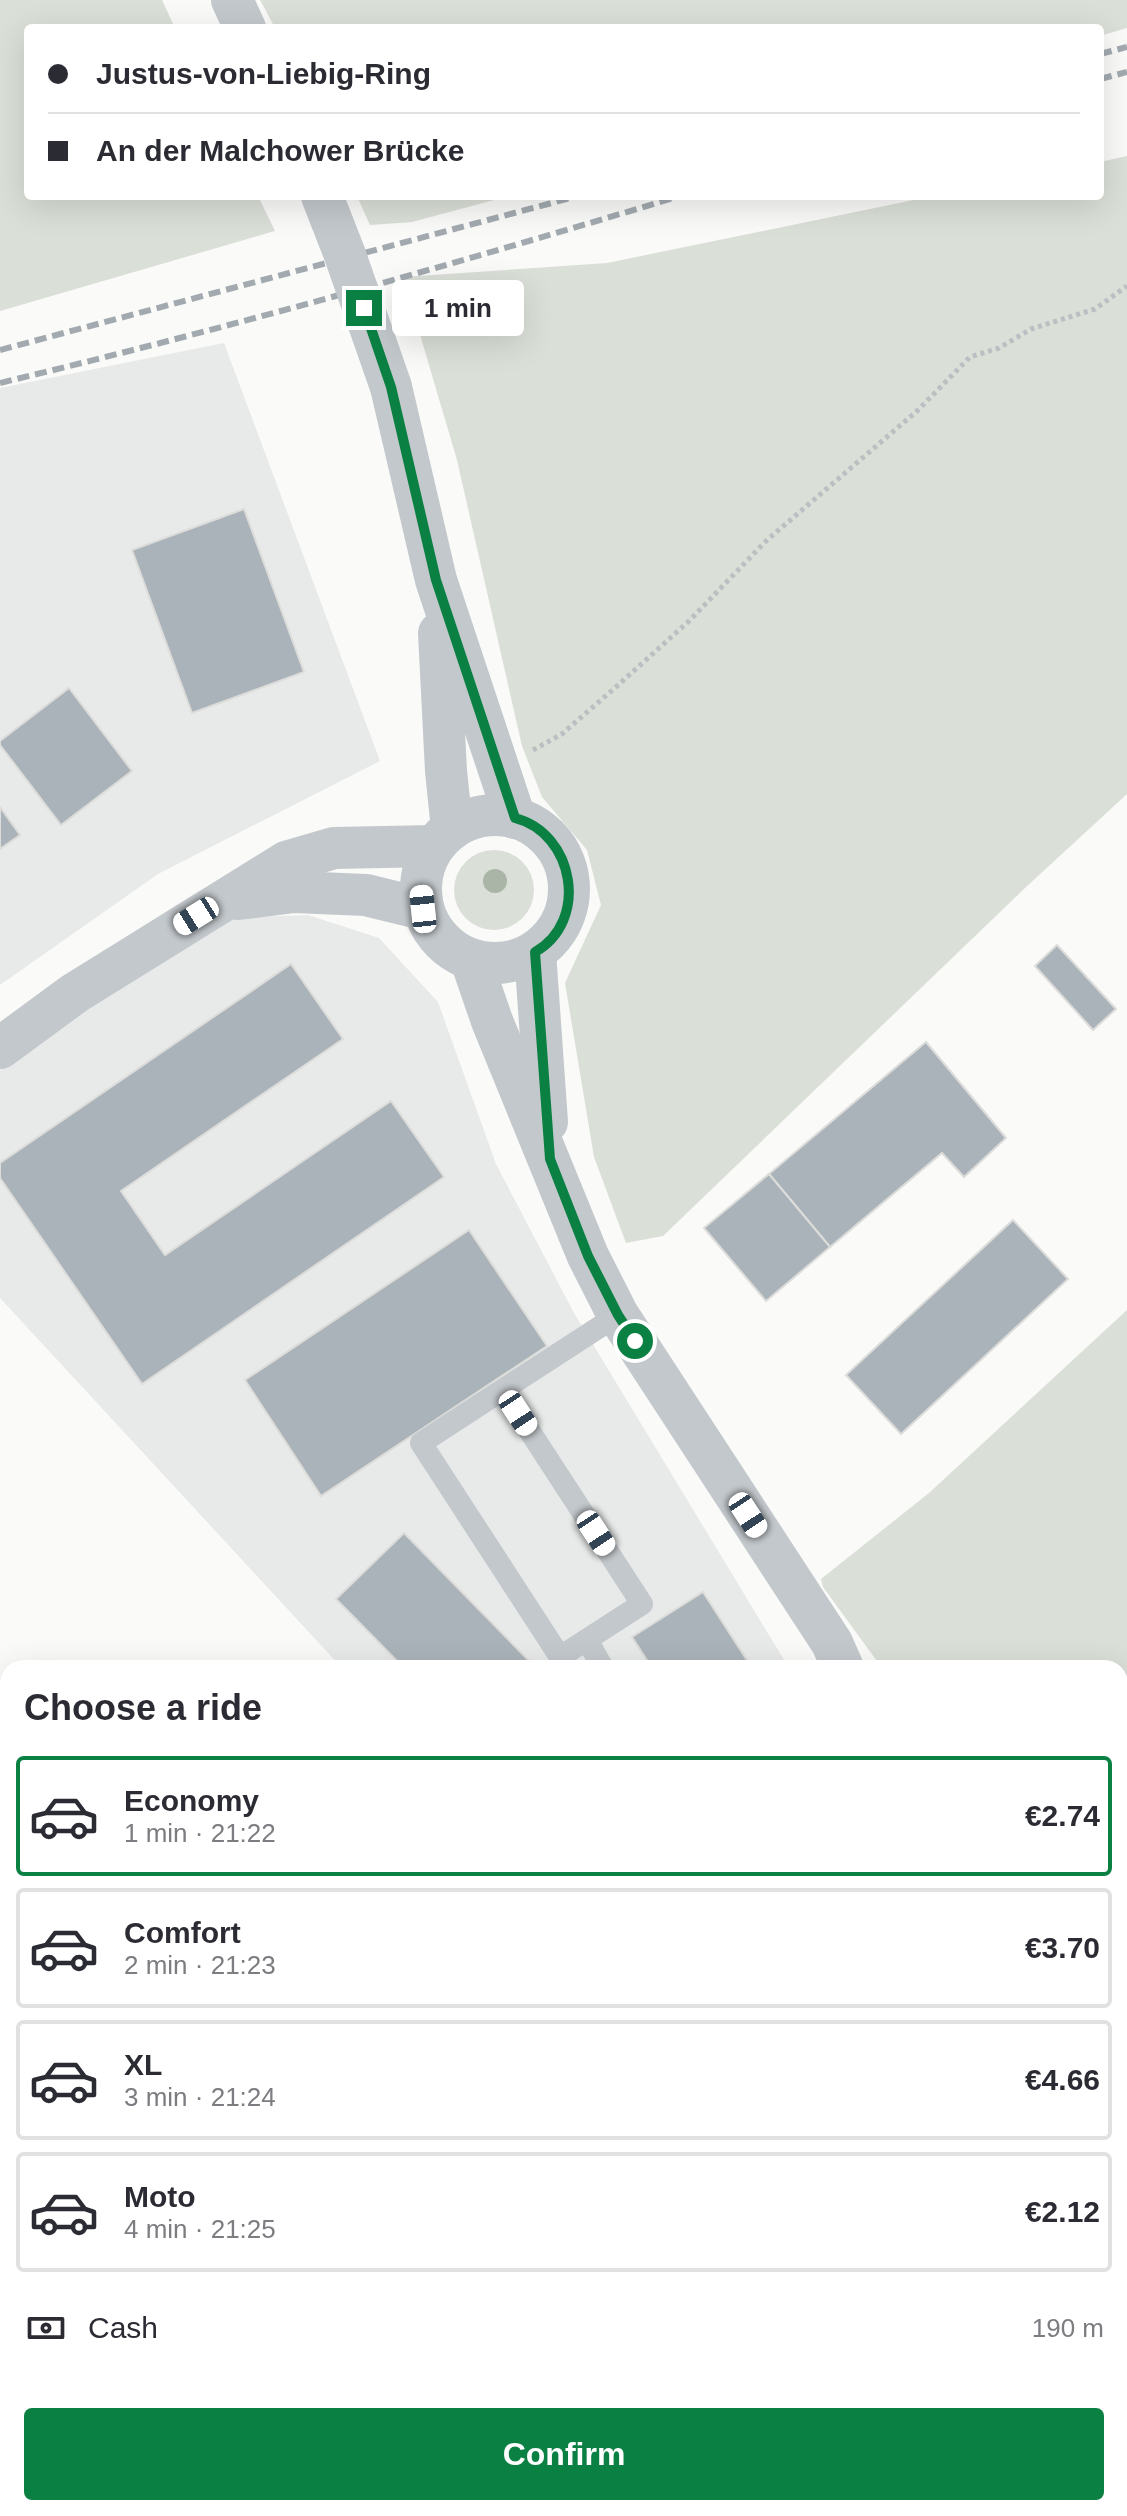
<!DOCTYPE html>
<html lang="en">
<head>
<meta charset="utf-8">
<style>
  body { margin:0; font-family:Arial,sans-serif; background:#f2f2f3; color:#2b2b33; height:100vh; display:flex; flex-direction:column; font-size:30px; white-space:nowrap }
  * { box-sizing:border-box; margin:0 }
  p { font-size:26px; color:#7c7c81 }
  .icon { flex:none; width:44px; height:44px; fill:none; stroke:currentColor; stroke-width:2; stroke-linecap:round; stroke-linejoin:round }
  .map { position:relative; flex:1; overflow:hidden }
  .panel { position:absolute; left:0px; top:1660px; width:1128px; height:856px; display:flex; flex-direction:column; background:#fff; border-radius:24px 24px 0 0; box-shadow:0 8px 32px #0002 }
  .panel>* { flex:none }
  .hud { position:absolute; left:24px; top:24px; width:1080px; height:176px; border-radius:8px; box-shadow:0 8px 32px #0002; display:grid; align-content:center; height:176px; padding:0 24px; background:#fff }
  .end { position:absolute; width:36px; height:36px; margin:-18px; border:10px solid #0b8043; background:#fff; box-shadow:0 0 0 4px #fff }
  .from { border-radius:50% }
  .bubble { position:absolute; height:56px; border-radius:8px; background:#fff; box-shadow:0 8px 32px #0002; font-size:26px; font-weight:800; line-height:56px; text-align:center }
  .car { position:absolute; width:24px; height:48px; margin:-24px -12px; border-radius:10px; box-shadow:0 0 6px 2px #0007; background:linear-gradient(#fff 24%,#345 0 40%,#fff 0 76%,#345 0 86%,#fff 0) }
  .hud b { display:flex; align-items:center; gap:28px; height:76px; font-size:30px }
  .hud b+b { border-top:2px solid #e1e1e2 }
  .hud i { width:20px; height:20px; background:#2b2b33 }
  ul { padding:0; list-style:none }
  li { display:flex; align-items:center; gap:24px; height:120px; margin:0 16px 12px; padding:0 8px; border:4px solid #e1e1e2; border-radius:8px }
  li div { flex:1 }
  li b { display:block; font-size:30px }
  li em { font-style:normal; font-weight:800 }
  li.active { border-color:#0b8043 }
  li>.icon { width:72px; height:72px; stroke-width:1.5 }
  h2 { padding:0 24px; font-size:36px; line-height:96px }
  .pay { display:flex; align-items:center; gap:20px; height:88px; padding:0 24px; font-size:30px }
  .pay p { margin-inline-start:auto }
  .action { display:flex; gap:16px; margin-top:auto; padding:16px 24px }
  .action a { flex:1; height:92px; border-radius:8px; background:#0b8043; color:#fff; font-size:32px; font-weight:800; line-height:92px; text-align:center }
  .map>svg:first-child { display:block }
  .built { fill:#e8e9e9 }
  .green { fill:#dadfd7 }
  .building { fill:#aab3b9; stroke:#dcdcda; stroke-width:2 }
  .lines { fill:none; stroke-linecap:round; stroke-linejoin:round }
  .path { stroke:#bbbfc2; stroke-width:5; stroke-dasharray:4 4; stroke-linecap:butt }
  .service { stroke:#c3c8cc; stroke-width:22 }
  .minor { stroke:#c3c8cc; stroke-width:42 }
  .rail { stroke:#a2aab0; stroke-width:6; stroke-dasharray:12 6; stroke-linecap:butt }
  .minor-bridge { stroke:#c3c8cc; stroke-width:42 }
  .tree { fill:#aab4a7 }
  .route { stroke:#0b8043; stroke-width:10 }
</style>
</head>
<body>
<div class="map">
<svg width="1127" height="2516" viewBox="0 0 1127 2516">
  <rect width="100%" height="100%" fill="#fafaf8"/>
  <g class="built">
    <path d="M224 343 380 761 158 874 0 985V388Z"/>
    <path d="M308 915 379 938 438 1002 496 1164 574 1313 789 1668H342L0 1298V1070L218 918Z"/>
    <path d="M0 2001 8 2010V2263L0 2277Z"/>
    <path d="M0 2470 8 2473V2508H345L340 2516H0Z"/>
  </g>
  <g class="green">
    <path d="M0 0H162L175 28H28V196H258L275 231 0 311Z"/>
    <path d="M260 0H1127V28L1100 36V28H275Z"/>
    <path d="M1127 156V794L1025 888 663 1236 626 1243 594 1157 565 983 601 905 587 850 542 797 522 746 457 460 403 277 607 263 933 196H1100V162Z"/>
    <path d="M357 196H509L412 222 370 225Z"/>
    <circle cx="494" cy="890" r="40"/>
    <path d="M1127 1310V1723L1120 1731V1668H882L823 1587 821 1579 929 1493Z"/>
    <path d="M8 2263V2473L0 2470V2277Z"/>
    <path d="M1018 2508H1110L1105 2516H1014Z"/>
  </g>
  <g class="building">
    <path d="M244 509 304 672 192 713 132 550Z"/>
    <path d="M69 688 132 771 61 825 0 745V741Z"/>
    <path d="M0 807 20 835 0 849Z"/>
    <path d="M1057 945 1116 1009 1093 1030 1035 966Z"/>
    <path d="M291 964 343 1039 121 1191 165 1255 391 1101 444 1177 142 1384 0 1178V1163Z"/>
    <path d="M926 1042 1006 1138 964 1177 942 1153 830 1247 769 1174Z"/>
    <path d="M769 1174 830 1247 766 1301 704 1228Z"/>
    <path d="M1013 1220 1068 1279 901 1434 846 1375Z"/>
    <path d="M469 1230 547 1346 321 1496 245 1380Z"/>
    <path d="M404 1533 536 1668H404L336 1599Z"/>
    <path d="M703 1592 752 1668H652L632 1637Z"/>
    <path d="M1127 2176V2292L1120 2288V2189Z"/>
    <path d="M173 2508H267L262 2516H186Z"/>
    <path d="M546 2508H604L600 2516H560Z"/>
    <path d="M875 2508H964L959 2516H871Z"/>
  </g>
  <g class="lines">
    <g class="path">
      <path d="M533 750 562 734 617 686 689 621 766 541 917 411 970 357 999 348 1031 329 1095 309 1127 286"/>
      <path d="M1120 2379 1127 2367"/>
      <path d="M987 2516 992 2508"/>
    </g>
    <g class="service">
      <path d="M503 1390 642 1604 560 1657 421 1443 618 1315"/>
      <path d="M587 1640 603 1668"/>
      <path d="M1120 1826 1127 1813"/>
    </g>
    <g class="minor">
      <path d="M232 0 245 28"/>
      <path d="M391 387 436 580 515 818"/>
      <path d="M439 633 446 771 452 829"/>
      <circle cx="495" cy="889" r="74"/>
      <path d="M238 899 294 892 366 895 423 909"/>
      <path d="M535 952 547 1122"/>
      <path d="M471 960 492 1021 588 1256 618 1315 832 1643 843 1668"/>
      <path d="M0 1048 75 993 286 862 334 848 434 846"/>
      <path d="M1120 1855 1127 1859"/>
      <path d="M384 2516 389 2508"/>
    </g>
    <g class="rail">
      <path d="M1100 54 1127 47"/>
      <path d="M1100 79 1127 72"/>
      <path d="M0 350 578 196"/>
      <path d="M0 383C229 328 455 264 680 196"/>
    </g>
    <path class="minor-bridge" d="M322 196 345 255 391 387"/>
  </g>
  <circle class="tree" cx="495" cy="881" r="12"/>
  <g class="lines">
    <path class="route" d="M364 308 391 387 436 580 515 818C574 833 590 921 535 952L550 1159 588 1256 618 1315 635 1341"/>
  </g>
</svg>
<i class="end from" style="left:635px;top:1341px"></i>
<i class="end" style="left:364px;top:308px"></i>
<div class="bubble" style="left:392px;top:280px;width:132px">1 min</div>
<i class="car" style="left:423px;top:909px;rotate:354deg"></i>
<i class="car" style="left:196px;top:916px;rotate:238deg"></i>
<i class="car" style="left:518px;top:1413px;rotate:147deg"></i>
<i class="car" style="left:748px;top:1515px;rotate:147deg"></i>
<i class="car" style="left:596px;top:1533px;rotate:147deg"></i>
<div class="hud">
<b><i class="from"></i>Justus-von-Liebig-Ring</b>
<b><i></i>An der Malchower Brücke</b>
</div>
<section class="panel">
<h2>Choose a ride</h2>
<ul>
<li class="active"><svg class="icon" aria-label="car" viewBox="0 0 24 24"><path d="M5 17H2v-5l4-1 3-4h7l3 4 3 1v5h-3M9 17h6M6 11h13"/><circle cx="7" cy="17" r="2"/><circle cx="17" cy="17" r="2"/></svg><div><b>Economy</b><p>1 min · 21:22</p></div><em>€2.74</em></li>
<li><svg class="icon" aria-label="car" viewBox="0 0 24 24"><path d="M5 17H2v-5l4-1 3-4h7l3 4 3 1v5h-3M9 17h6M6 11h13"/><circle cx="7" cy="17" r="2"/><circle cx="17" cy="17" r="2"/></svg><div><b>Comfort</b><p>2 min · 21:23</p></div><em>€3.70</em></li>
<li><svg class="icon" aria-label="car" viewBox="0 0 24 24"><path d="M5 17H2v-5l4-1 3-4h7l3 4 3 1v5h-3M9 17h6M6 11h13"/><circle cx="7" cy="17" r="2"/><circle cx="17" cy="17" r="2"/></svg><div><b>XL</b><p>3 min · 21:24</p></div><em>€4.66</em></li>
<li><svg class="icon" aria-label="car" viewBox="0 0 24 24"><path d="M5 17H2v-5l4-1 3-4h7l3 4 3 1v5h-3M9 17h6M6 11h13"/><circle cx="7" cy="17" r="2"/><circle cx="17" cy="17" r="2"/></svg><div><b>Moto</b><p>4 min · 21:25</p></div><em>€2.12</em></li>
</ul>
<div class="pay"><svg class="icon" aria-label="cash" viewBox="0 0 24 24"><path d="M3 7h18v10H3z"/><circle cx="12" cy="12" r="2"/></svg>Cash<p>190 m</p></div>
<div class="action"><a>Confirm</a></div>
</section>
</div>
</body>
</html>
